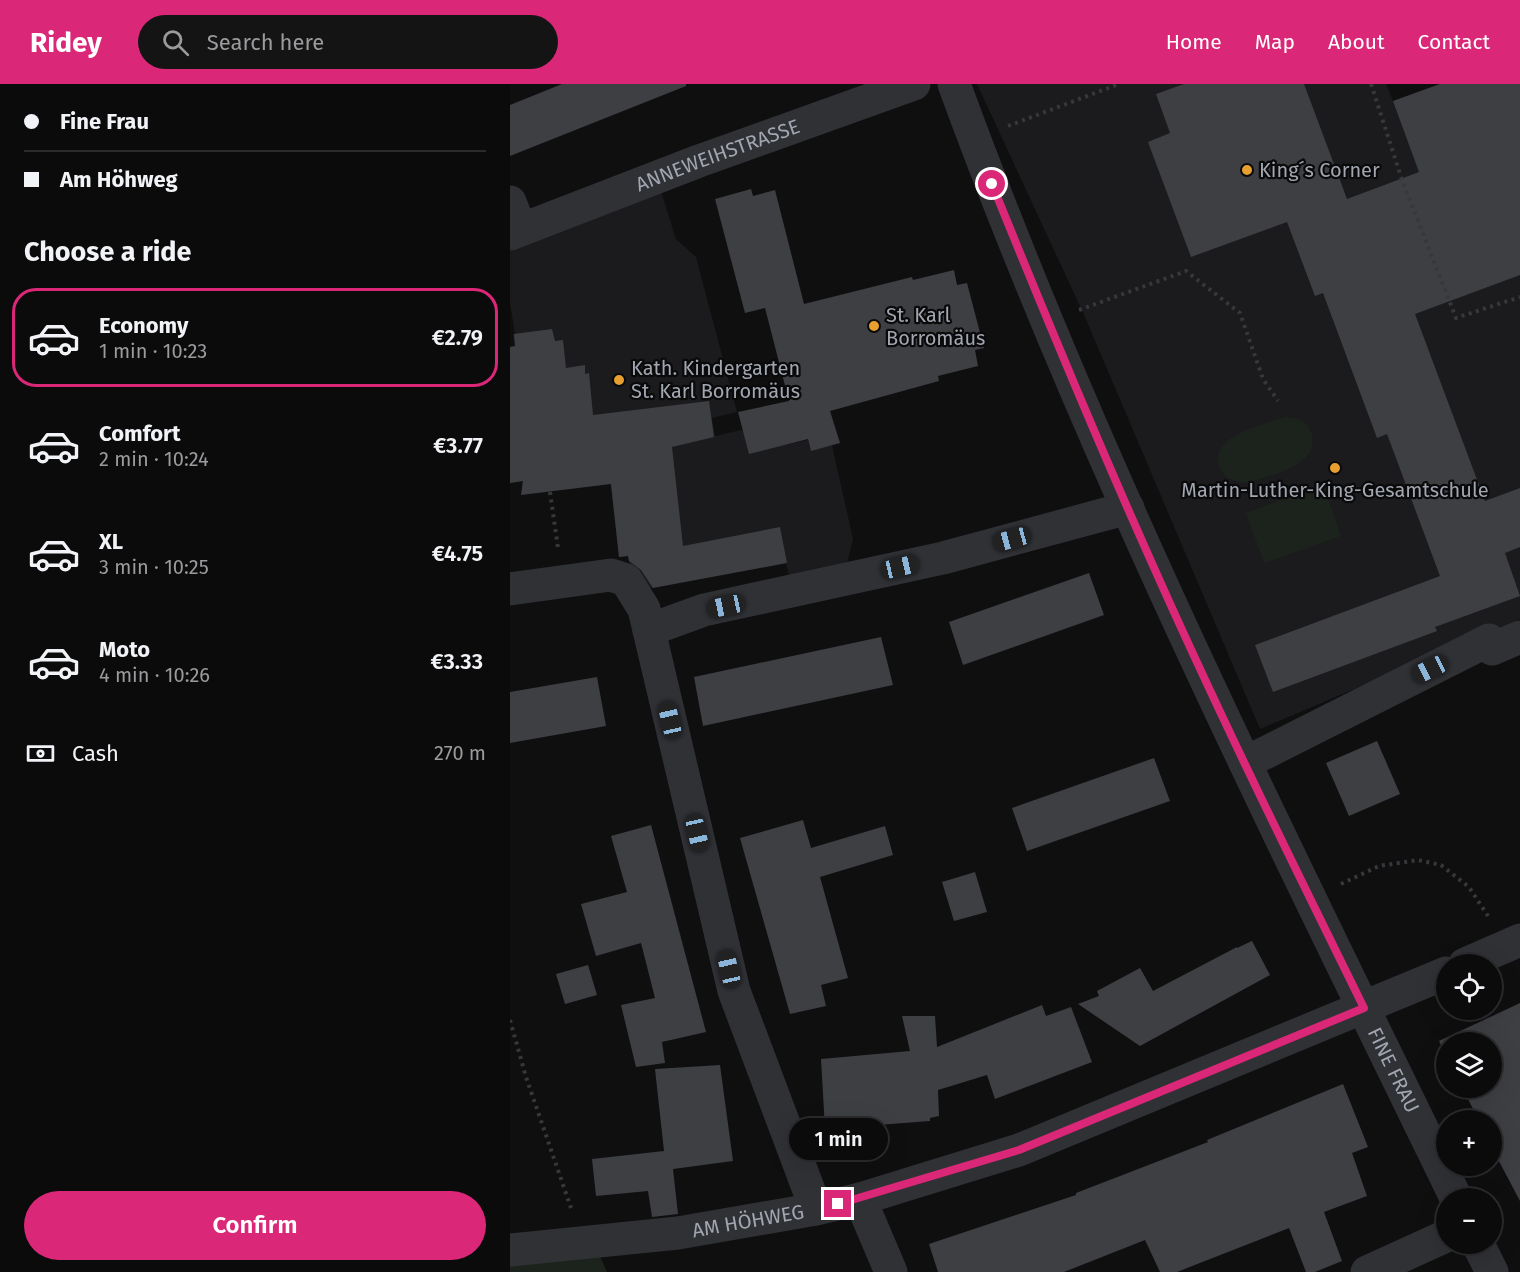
<!DOCTYPE html>
<html lang="en">
<head>
<meta charset="utf-8">
<style>
  body { margin:0; font-family:"Fira Sans",sans-serif; background:#141415; color:#f1f3f6; height:100vh; display:flex; flex-direction:column; font-size:22px; white-space:nowrap }
  * { box-sizing:border-box; margin:0 }
  p { font-size:20px; color:#9a9b9d }
  .icon { flex:none; width:33px; height:33px; fill:none; stroke:currentColor; stroke-width:2; stroke-linecap:round; stroke-linejoin:round }
  .map { position:relative; flex:1; overflow:hidden }
  .details { display:flex; flex-direction:column; background:#0b0b0c; width:510px }
  .details>* { flex:none }
  .guide { display:grid; align-content:center; height:132px; padding:0 24px; background:#0b0b0c }
  .fabs { position:absolute; left:926px; top:870px; display:grid; gap:12px }
  .fabs a { display:grid; place-items:center; width:66px; height:66px; border-radius:50%; background:#0b0b0c; box-shadow:0 6px 24px #0002,0 0 0 2px #2b2b2d; font-size:30px }
  .end { position:absolute; width:27px; height:27px; margin:-14px; border:8px solid #db2777; background:#fff; box-shadow:0 0 0 3px #fff }
  .from { border-radius:50% }
  .bubble { position:absolute; height:42px; border-radius:21px; background:#0b0b0c; box-shadow:0 6px 24px #0002,0 0 0 2px #2b2b2d; font-size:20px; font-weight:600; line-height:42px; text-align:center }
  .car { position:absolute; width:18px; height:36px; margin:-18px -9px; border-radius:8px; box-shadow:0 0 4px 2px #0007; background:linear-gradient(#222 24%,#8ab4d8 0 40%,#222 0 76%,#8ab4d8 0 86%,#222 0) }
  .guide b { display:flex; align-items:center; gap:21px; height:57px; font-size:22px }
  .guide b+b { border-top:2px solid #2b2b2d }
  .guide i { width:15px; height:15px; background:#f1f3f6 }
  ul { padding:0; list-style:none }
  li { display:flex; align-items:center; gap:18px; height:99px; margin:0 12px 9px; padding:0 12px; border:3px solid transparent; border-radius:24px }
  li div { flex:1 }
  li b { display:block; font-size:22px }
  li em { font-style:normal; font-weight:600 }
  li.current { border-color:#db2777 }
  li>.icon { width:54px; height:54px; stroke-width:1.5 }
  h2 { padding:0 24px; font-size:27px; line-height:72px }
  .pay { display:flex; align-items:center; gap:15px; height:66px; padding:0 24px; font-size:22px }
  .pay p { margin-inline-start:auto }
  .primary-button { display:flex; gap:12px; margin-top:auto; padding:12px 24px }
  .primary-button a { flex:1; height:69px; border-radius:36px; background:#db2777; color:#fff; font-size:24px; font-weight:600; line-height:69px; text-align:center }
  header { display:flex; align-items:center; gap:36px; box-sizing:border-box; height:84px; padding:0 30px; background:#db2777; color:#fff }
  header strong { font-size:28px }
  nav { display:flex; gap:33px; margin-inline-start:auto; font-size:21px }
  .search { width:420px; height:54px; background:#141415; display:flex; align-items:center; gap:15px; box-sizing:border-box; padding:0 21px; border-radius:33px; color:#9a9b9d; font-size:22px }
  main { display:flex; flex:1; min-height:0 }
  .map>svg:first-child { display:block }
  .built { fill:#1b1b1d }
  .green { fill:#1c231c }
  .building { fill:#3e3f43 }
  .lines { fill:none; stroke-linecap:round; stroke-linejoin:round }
  .path { stroke:#36383c; stroke-width:4; stroke-dasharray:3 4.5; stroke-linecap:butt }
  .minor { stroke:#303135; stroke-width:33 }
  .route { stroke:#db2777; stroke-width:8 }
  .poi-dot { fill:#e7a030; stroke:#0a0a0b; stroke-width:2 }
  .labels { text-anchor:middle; dominant-baseline:central; stroke-width:4.5; stroke-linejoin:round; paint-order:stroke }
  .street-label { font-size:20px; fill:#a1a6b1; stroke:#0a0a0b }
  .poi-label { font-size:20px; fill:#a1a6b1; stroke:#0a0a0b; text-anchor:start }
</style>
</head>
<body>
<header>
<strong>Ridey</strong>
<div class="search"><svg class="icon" aria-label="search" viewBox="0 0 24 24"><circle cx="10" cy="10" r="6"/><path d="M15 15l6 6"/></svg>Search here</div>
<nav><a>Home</a><a>Map</a><a>About</a><a>Contact</a></nav>
</header>
<main>
<section class="details">
<div class="guide">
<b><i class="from"></i>Fine Frau</b>
<b><i></i>Am Höhweg</b>
</div>
<h2>Choose a ride</h2>
<ul>
<li class="current"><svg class="icon" aria-label="car" viewBox="0 0 24 24"><path d="M5 17H2v-5l4-1 3-4h7l3 4 3 1v5h-3M9 17h6M6 11h13"/><circle cx="7" cy="17" r="2"/><circle cx="17" cy="17" r="2"/></svg><div><b>Economy</b><p>1 min · 10:23</p></div><em>€2.79</em></li>
<li><svg class="icon" aria-label="car" viewBox="0 0 24 24"><path d="M5 17H2v-5l4-1 3-4h7l3 4 3 1v5h-3M9 17h6M6 11h13"/><circle cx="7" cy="17" r="2"/><circle cx="17" cy="17" r="2"/></svg><div><b>Comfort</b><p>2 min · 10:24</p></div><em>€3.77</em></li>
<li><svg class="icon" aria-label="car" viewBox="0 0 24 24"><path d="M5 17H2v-5l4-1 3-4h7l3 4 3 1v5h-3M9 17h6M6 11h13"/><circle cx="7" cy="17" r="2"/><circle cx="17" cy="17" r="2"/></svg><div><b>XL</b><p>3 min · 10:25</p></div><em>€4.75</em></li>
<li><svg class="icon" aria-label="car" viewBox="0 0 24 24"><path d="M5 17H2v-5l4-1 3-4h7l3 4 3 1v5h-3M9 17h6M6 11h13"/><circle cx="7" cy="17" r="2"/><circle cx="17" cy="17" r="2"/></svg><div><b>Moto</b><p>4 min · 10:26</p></div><em>€3.33</em></li>
</ul>
<div class="pay"><svg class="icon" aria-label="cash" viewBox="0 0 24 24"><path d="M3 7h18v10H3z"/><circle cx="12" cy="12" r="2"/></svg>Cash<p>270 m</p></div>
<div class="primary-button"><a>Confirm</a></div>
</section>
<div class="map">
<svg width="1010" height="1188" viewBox="0 0 1010 1188">
  <rect width="100%" height="100%" fill="#0f0f10"/>
  <g class="built">
    <path d="M467 0H876L883 17 930 0H1010V535L750 645 575 233Z"/>
    <path d="M151 107 166 155 186 173 227 328 202 334 205 352 231 346 268 362 298 356 301 366 322 361 343 455 336 484 280 495 276 479 124 507 118 472 109 473 99 387 13 408 12 397 0 399V263L5 262 3 250H5L0 219V165Z"/>
  </g>
  <g class="green">
    <path d="M775 333C787 334 797 336 801 348 813 382 758 392 736 399 725 398 713 394 709 382 700 351 754 341 775 333Z"/>
    <path d="M813 401 831 452 754 479 736 429Z"/>
    <path d="M84 1159 97 1188H0V1166Z"/>
  </g>
  <g class="building">
    <path d="M52 0H176V2L0 72V21Z"/>
    <path d="M674 0H794L837 115 909 88 883 17 930 0H1010V191L905 230 975 417 1010 404V463L995 469 1010 512 925 543 927 547 763 608 745 561 930 492 877 350 867 354 813 209 805 212 777 138 681 173 638 58 660 49 646 10Z"/>
    <path d="M241 105 243 112 265 106 294 220 402 193 403 196 444 186 447 201 457 199 474 264 465 266 468 282 428 292 429 297 320 327 330 359 301 367 298 355 239 370 228 328 279 317 255 224 235 229 205 115Z"/>
    <path d="M42 245 45 257 53 256 56 284 75 281V290L79 289 83 331 199 317 204 353 162 363 173 462 270 443 277 479 143 504 131 486 119 477 118 472 109 473 101 400 11 411 13 397 0 399V263L5 262 4 250Z"/>
    <path d="M579 489 594 531 453 581 439 538Z"/>
    <path d="M371 553 383 601 193 642 184 593Z"/>
    <path d="M87 593 96 642 0 659V608Z"/>
    <path d="M867 657 890 710 839 732 816 679Z"/>
    <path d="M644 674 660 717 517 767 502 724Z"/>
    <path d="M293 736 301 764 375 742 383 771 310 793 338 894 311 901 316 922 280 930 230 754Z"/>
    <path d="M141 741 196 948 152 958 155 979 126 983 111 921 145 914 131 859 86 872 71 820 117 808 101 752Z"/>
    <path d="M465 788 477 828 444 837 432 798Z"/>
    <path d="M742 857 760 891 630 962 568 920 589 912 587 907 630 884 643 907 727 863V864Z"/>
    <path d="M78 881 87 911 55 920 46 890Z"/>
    <path d="M1010 919V1117L981 1062V1036H969L952 1004H981V958H936V971L929 957Z"/>
    <path d="M532 921 536 932 561 923 582 978 485 1015 477 991 428 1006 429 1032 420 1034V1037L315 1045 311 975 400 967 392 932H425L427 963Z"/>
    <path d="M210 981 223 1077 163 1085 168 1130 142 1133 138 1107 86 1112 82 1075 154 1067 145 985Z"/>
    <path d="M833 1000 858 1063 842 1069 857 1112 814 1128 832 1177 805 1188H796L779 1144 667 1188H650L635 1156 554 1188H428L419 1160 566 1111V1109L698 1058 697 1056Z"/>
  </g>
  <g class="lines">
    <g class="path">
      <path d="M861 0 892 96 946 234 1010 213"/>
      <path d="M498 42 609 0"/>
      <path d="M569 226 676 187 730 229 753 295 768 317"/>
      <path d="M40 408 48 464"/>
      <path d="M831 800 869 782 908 776 931 781 959 803 978 832"/>
      <path d="M0 936 16 993 61 1124"/>
    </g>
    <g class="minor">
      <path id="s1" d="M444 0C584 383 768 748 946 1114"/>
      <path d="M0 118 11 146"/>
      <path id="s2" d="M0 150 189 77 404 0"/>
      <path d="M0 505 101 491 116 496 134 525 224 907 306 1125"/>
      <path d="M139 546 194 526 433 474 618 424"/>
      <path d="M735 679 979 556 982 565 1010 553"/>
      <path d="M955 880 1010 856"/>
      <path d="M350 1115 381 1188"/>
      <path d="M968 1160 982 1188"/>
      <path id="s3" d="M0 1166 168 1149 306 1125 350 1115 509 1066 936 889"/>
      <path d="M857 1188 936 1152"/>
    </g>
  </g>
  <g class="lines">
    <path class="route" d="M328 1120 509 1066 854 924C781 776 708 628 641 477 585 352 533 226 482 100"/>
  </g>
  <g class="poi-dot">
    <circle cx="737" cy="86" r="6"/>
    <circle cx="364" cy="242" r="6"/>
    <circle cx="109" cy="296" r="6"/>
    <circle cx="825" cy="384" r="6"/>
  </g>
  <g class="labels">
    <g class="street-label">
      <text stroke="none"><textPath href="#s2" startOffset="222">ANNEWEIHSTRASSE</textPath></text>
      <text stroke="none"><textPath href="#s1" startOffset="1080">FINE FRAU</textPath></text>
      <text stroke="none"><textPath href="#s3" startOffset="240">AM HÖHWEG</textPath></text>
    </g>
    <g class="poi-label">
      <text x="749" y="86">King´s Corner</text>
      <text x="376" y="231">St. Karl<tspan x="376" dy="23">Borromäus</tspan></text>
      <text x="121" y="284">Kath. Kindergarten<tspan x="121" dy="23">St. Karl Borromäus</tspan></text>
      <text x="825" y="406" text-anchor="middle">Martin-Luther-King-Gesamtschule</text>
    </g>
  </g>
</svg>
<div class="fabs">
<a><svg class="icon" aria-label="locate" viewBox="0 0 24 24"><circle cx="12" cy="12" r="6"/><path d="M12 2v4M12 18v4M2 12h4M18 12h4"/></svg></a>
<a><svg class="icon" aria-label="layers" viewBox="0 0 24 24"><path d="M12 4l9 5-9 5-9-5zM3 14l9 5 9-5"/></svg></a>
<a>+</a>
<a>−</a>
</div>
<i class="end from" style="left:482px;top:100px"></i>
<i class="end" style="left:328px;top:1120px"></i>
<div class="bubble" style="left:279px;top:1034px;width:99px">1 min</div>
<i class="car" style="left:502px;top:455px;rotate:255deg"></i>
<i class="car" style="left:390px;top:483px;rotate:77deg"></i>
<i class="car" style="left:216px;top:522px;rotate:258deg"></i>
<i class="car" style="left:920px;top:585px;rotate:244deg"></i>
<i class="car" style="left:160px;top:636px;rotate:347deg"></i>
<i class="car" style="left:187px;top:749px;rotate:167deg"></i>
<i class="car" style="left:219px;top:885px;rotate:347deg"></i>
</div>
</main>
</body>
</html>
